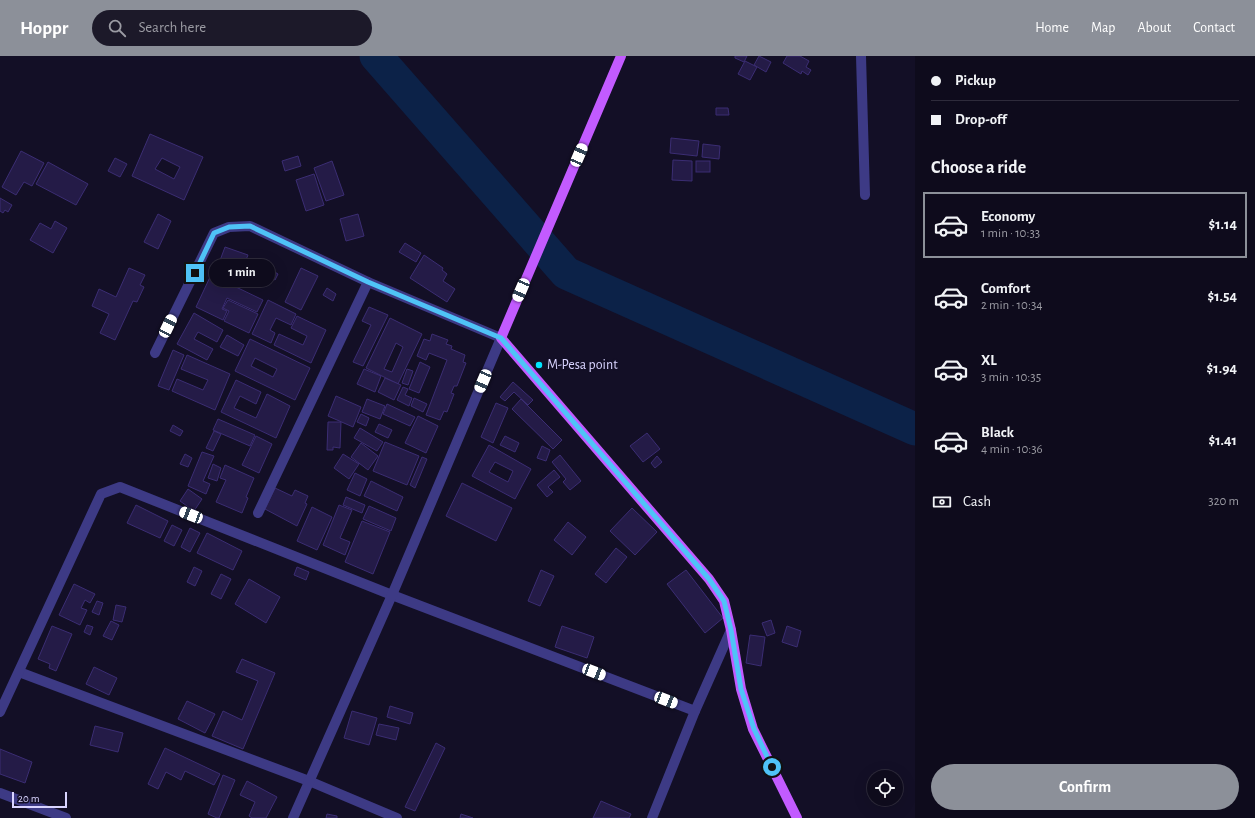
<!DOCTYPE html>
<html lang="en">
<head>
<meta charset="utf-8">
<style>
  body { margin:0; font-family:"Alegreya Sans",sans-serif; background:#1c1929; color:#f1f3f6; height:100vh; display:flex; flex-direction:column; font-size:15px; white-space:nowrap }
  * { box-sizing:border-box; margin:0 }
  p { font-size:13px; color:#9b9ba3 }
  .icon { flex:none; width:22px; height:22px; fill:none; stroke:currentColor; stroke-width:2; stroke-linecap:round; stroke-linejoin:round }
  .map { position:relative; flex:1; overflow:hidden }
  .details { display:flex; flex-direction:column; background:#0e0b1c; width:340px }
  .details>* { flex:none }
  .banner { display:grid; align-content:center; height:88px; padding:0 16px; background:#0e0b1c }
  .controls { position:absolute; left:867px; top:714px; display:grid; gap:8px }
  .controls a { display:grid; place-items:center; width:36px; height:36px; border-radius:50%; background:#0e0b1c; box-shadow:0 4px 16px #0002,0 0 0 1px #2e2b3b; font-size:20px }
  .scale { position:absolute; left:12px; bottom:10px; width:55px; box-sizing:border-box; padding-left:4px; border:2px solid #d9d4ff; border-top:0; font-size:11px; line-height:14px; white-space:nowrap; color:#d9d4ff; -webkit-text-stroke:3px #130f26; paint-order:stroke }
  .end { position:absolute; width:18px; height:18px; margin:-9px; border:5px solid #4fc3f7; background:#111; box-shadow:0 0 0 2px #111 }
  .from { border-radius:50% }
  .bubble { position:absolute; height:28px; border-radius:14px; background:#0e0b1c; box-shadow:0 4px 16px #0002,0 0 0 1px #2e2b3b; font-size:13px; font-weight:700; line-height:28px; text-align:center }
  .car { position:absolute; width:12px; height:24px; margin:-12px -6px; border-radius:5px; box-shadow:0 0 3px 1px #0007; background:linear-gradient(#fff 24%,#345 0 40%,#fff 0 76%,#345 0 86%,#fff 0) }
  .banner b { display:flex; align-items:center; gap:14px; height:38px; font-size:15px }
  .banner b+b { border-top:1px solid #2e2b3b }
  .banner i { width:10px; height:10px; background:#f1f3f6 }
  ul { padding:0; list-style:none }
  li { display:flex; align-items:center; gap:12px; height:66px; margin:0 8px 6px; padding:0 8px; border:2px solid transparent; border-radius:0px }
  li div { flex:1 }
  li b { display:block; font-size:15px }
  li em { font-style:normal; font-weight:700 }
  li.on { border-color:#8c9099 }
  li>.icon { width:36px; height:36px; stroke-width:1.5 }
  h2 { padding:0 16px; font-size:18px; line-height:48px }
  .pay { display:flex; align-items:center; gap:10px; height:44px; padding:0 16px; font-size:15px }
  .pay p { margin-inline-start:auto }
  .cta { display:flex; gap:8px; margin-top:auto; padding:8px 16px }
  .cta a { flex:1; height:46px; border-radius:24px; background:#8c9099; color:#fff; font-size:16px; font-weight:700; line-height:46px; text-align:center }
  header { display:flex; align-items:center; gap:24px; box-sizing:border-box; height:56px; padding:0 20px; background:#8c9099; color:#fff }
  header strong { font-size:19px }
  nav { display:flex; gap:22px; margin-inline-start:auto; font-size:14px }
  .search { width:280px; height:36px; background:#1c1929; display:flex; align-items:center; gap:10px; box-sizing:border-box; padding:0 14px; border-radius:22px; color:#9b9ba3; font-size:15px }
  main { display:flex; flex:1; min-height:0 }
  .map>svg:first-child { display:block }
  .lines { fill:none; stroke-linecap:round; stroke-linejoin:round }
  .river { stroke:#0c2248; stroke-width:33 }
  .building { fill:#241b47; stroke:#3b2d73; fill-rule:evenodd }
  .minor { stroke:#3d3a85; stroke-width:10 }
  .tertiary { stroke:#3d3a85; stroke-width:10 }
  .primary { stroke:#c25bff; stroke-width:10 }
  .route { stroke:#4fc3f7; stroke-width:5 }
  .poi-dot { fill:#00e5ff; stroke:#130f26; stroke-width:1.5 }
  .labels { text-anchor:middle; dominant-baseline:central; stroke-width:4; stroke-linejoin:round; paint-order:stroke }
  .poi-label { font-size:14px; fill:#d9d4ff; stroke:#130f26; text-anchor:start }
</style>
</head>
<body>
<header>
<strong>Hoppr</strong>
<div class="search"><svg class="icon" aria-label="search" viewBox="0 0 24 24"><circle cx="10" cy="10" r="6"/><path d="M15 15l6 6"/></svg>Search here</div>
<nav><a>Home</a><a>Map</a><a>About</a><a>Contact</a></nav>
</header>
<main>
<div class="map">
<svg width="915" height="762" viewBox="0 0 915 762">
  <rect width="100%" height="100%" fill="#130f26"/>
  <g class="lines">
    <path class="river" d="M376 0 566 217 915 373"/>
  </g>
  <g class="building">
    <path d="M735 0H747L744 6 735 2Z"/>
    <path d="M759 0 771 6 766 16 754 9Z"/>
    <path d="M787 0H800L809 5 806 11 811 14 808 19 802 15 801 18 783 7Z"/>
    <path d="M745 5 757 11 750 24 738 18Z"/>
    <path d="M716 52H728L729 59H716Z"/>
    <path d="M150 78 203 101 184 144 132 120ZM162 102 180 111 174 123 155 113Z"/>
    <path d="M671 82 699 85 697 100 670 97Z"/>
    <path d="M703 88 720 90 719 103 702 101Z"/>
    <path d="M21 95 44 107 32 130 24 126 16 139 2 131Z"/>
    <path d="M298 100 301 110 285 115 282 105Z"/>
    <path d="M115 102 127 108 120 121 108 115Z"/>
    <path d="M673 104 692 105V125L672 124Z"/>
    <path d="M332 105 344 139 326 145 314 112Z"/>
    <rect x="696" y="105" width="14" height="11"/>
    <path d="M48 106 88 128 76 149 36 128Z"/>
    <path d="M314 118 324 149 306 155 296 124Z"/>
    <path d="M0 142 12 149 8 156 5 154 3 157 0 155Z"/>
    <path d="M158 158 171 165 158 193 144 186Z"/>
    <path d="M358 158 364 180 346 185 340 163Z"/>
    <path d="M55 165 67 172 53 197 30 184 40 167 51 173Z"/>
    <path d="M405 187 421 197 416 206 399 196Z"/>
    <path d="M225 191 248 199 237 226 215 218Z"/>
    <path d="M424 199 443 212 442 214 447 218 443 225 455 233 447 246 410 222Z"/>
    <path d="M265 210 278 218 275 224 262 216Z"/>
    <path d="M129 212 145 219 140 229 144 231 137 246 133 245 115 284 100 277 109 258 92 250 99 233 116 241Z"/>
    <path d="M301 212 318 220 301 254 285 246Z"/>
    <path d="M211 219 263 244 257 256 227 242 222 253 227 255 223 264 196 251Z"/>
    <path d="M327 232 336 238 333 245 323 239Z"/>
    <path d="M228 244 258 258 249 277 224 265 229 255 223 252Z"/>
    <path d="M268 244 296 258 291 269 276 262 270 274 275 277 271 287 252 278Z"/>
    <path d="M369 251 388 259 363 310 353 306 371 269 362 265Z"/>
    <path d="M194 257 223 274 217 286 198 276 194 283 213 293 207 304 177 288Z"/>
    <path d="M297 260 326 274 311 307 274 289 279 278 303 289 307 280 291 272Z"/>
    <path d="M390 262 422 278 398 328 366 312ZM396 287 403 291 392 316 384 313Z"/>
    <path d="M432 278 448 284 446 288 452 290 451 293 465 299 463 306 466 307 457 330H454L451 337 454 338 447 356 444 355 440 364 426 359 447 304 429 297 426 304 417 300 424 283 430 285Z"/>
    <path d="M227 279 244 289 238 300 220 291Z"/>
    <path d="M250 283 310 312 295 344 235 315ZM255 302 277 313 273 321 251 310Z"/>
    <path d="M173 294 184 299 169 334 158 330Z"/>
    <path d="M187 299 230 318 215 354 172 335 177 323 203 334 208 324 181 313Z"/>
    <path d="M420 306 430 311 419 337 409 333Z"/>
    <path d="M364 313 381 320 375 336 357 328Z"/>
    <path d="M407 313 413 315 408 329 402 327Z"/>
    <path d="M385 322 401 329 394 344 378 336Z"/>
    <path d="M236 324 261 336 256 348 240 340 234 352 256 362 267 338 290 350 276 382 221 356Z"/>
    <path d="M513 326 533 344 528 349 514 336 505 345 500 341Z"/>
    <path d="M403 331 408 333 405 339 412 342 409 350 397 344Z"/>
    <path d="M336 340 361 351 353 371 328 360Z"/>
    <path d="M414 342 427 348 423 356 411 350Z"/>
    <path d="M367 343 385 350 380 363 362 356Z"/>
    <path d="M521 343 562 384 553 393 512 353Z"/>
    <path d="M496 347 508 352 493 387 481 381Z"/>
    <path d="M387 348 415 361 410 370 383 358Z"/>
    <path d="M361 358 369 362 366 370 357 366Z"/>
    <path d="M418 360 438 370 426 397 405 387Z"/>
    <path d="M218 363 255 379 250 390 213 374Z"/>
    <path d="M328 366H341L340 392 333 391V394H327Z"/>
    <path d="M379 368 392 374 388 382 375 376Z"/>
    <path d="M173 369 183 375 180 380 170 375Z"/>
    <path d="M360 372 383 386 377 395 354 382Z"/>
    <path d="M214 375 221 378 213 395 206 392Z"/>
    <path d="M647 377 660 393 643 406 630 390Z"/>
    <path d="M256 380 272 388 259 417 242 409Z"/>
    <path d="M505 380 519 387 515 396 500 389Z"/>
    <path d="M385 386 419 400 407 429 373 415Z"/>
    <path d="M361 387 378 400 368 414 351 401Z"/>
    <path d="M489 389 531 413 515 443 472 420ZM495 406 513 415 508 426 489 416Z"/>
    <path d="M542 390 550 394 546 405 537 402Z"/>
    <path d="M202 396 214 400 203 425 210 428 206 438 188 430Z"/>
    <path d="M185 398 192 402 188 411 180 408Z"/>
    <path d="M343 398 359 408 349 423 334 412Z"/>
    <path d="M560 399 581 425 570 434 563 426 566 423 552 406Z"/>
    <path d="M657 400 662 406 655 412 651 407Z"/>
    <path d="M422 401 427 403 415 432 410 429Z"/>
    <path d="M213 408 221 412 217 425 208 422Z"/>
    <path d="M225 409 254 422 246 441 248 442 242 457 216 446 226 424 220 422Z"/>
    <path d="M554 414 560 421 548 431 553 436 547 441 537 429Z"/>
    <path d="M355 417 367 423 360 440 347 434Z"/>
    <path d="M371 425 403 441 397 455 364 440Z"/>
    <path d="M462 427 512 452 496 485 446 460Z"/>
    <path d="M275 432 292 440 295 434 308 440 305 447 307 448 297 470 265 453Z"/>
    <path d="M188 433 202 443 194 455 180 445Z"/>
    <path d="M346 441 365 449 362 457 343 449Z"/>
    <path d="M136 449 168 465 160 482 127 467Z"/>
    <path d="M339 449 352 454 340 482 350 486 345 499 323 489Z"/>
    <path d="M369 450 396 462 391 475 363 463Z"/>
    <path d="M312 451 332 461 317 494 297 485Z"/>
    <path d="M632 452 657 476 635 499 610 475Z"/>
    <path d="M362 465 390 476 373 518 345 506Z"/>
    <path d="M568 466 586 481 572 499 554 484Z"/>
    <path d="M172 469 182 474 174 490 164 485Z"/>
    <path d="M190 472 200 477 190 496 181 491Z"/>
    <path d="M207 477 242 495 233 514 197 497Z"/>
    <path d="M616 492 627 501 606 527 595 518Z"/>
    <path d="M194 511 202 515 195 530 187 526Z"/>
    <path d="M297 511 309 516 306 524 294 519Z"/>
    <path d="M541 514 554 520 540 550 528 545Z"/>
    <path d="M686 514 723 562 705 577 667 528Z"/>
    <path d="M221 518 231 523 221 543 211 538Z"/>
    <path d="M249 523 280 541 266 567 235 548Z"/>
    <path d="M74 528 95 538 90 547 85 544 81 552 87 554 80 569 59 559Z"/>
    <path d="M97 545 103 547 99 559 92 556Z"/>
    <path d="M116 549 126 551 122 566 113 564Z"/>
    <path d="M771 564 775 577 767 580 762 567Z"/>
    <path d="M111 565 119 569 112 584 103 580Z"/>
    <path d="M87 569 93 571 90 579 84 576Z"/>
    <path d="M52 570 72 578 56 615 49 612 50 608 38 603Z"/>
    <path d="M562 570 594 581 587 602 555 591Z"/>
    <path d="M787 570 801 575 797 591 782 586Z"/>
    <path d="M750 579 765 581 761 610 746 607Z"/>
    <path d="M242 603 275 617 243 693 212 680 223 655 242 664 258 625 236 616Z"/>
    <path d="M94 611 117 622 109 639 86 628Z"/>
    <path d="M187 645 215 658 205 677 178 663Z"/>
    <path d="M390 650 413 657 410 668 387 661Z"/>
    <path d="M352 655 377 662 369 689 344 682Z"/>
    <path d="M379 668 399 672 396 684 376 679Z"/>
    <path d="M95 670 123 677 118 696 90 689Z"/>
    <path d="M436 687 445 692 415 755 405 751Z"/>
    <path d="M165 692 220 718 214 729 185 715 181 724 166 716 158 733 148 728Z"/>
    <path d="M0 693 32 706 25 727 0 718Z"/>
    <path d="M223 719 235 724 219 762H217L208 758Z"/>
    <path d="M247 725 277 741 266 762H252L249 760 255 746 240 739Z"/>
    <path d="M601 745 631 758 629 762H593Z"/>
    <path d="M327 758 337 760V762H326Z"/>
    <path d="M461 758 473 762H460Z"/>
  </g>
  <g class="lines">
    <g class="minor">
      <path d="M861 0 865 139"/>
      <path d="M155 297 214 177 229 171 250 170 368 226 501 282"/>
      <path d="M258 457 368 226"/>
      <path d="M19 616 309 725 397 762"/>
      <path d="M0 656 101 438 120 431 392 539 695 655"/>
      <path d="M0 737 66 762"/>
      <path d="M652 762 695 655 731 574"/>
    </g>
    <path class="tertiary" d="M293 762 392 539 501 282"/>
    <path class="primary" d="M621 0 501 282 709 523 724 545 731 574 741 633 753 673 797 762"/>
  </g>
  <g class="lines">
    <path class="route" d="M195 217 214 177 229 171 250 170 368 226 501 282 709 523 724 545 731 574 741 633 754 673 772 711"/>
  </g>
  <circle class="poi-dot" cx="539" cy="309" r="4"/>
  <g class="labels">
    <g class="poi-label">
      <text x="547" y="309">M-Pesa point</text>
    </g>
  </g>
</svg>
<div class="controls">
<a><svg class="icon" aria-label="locate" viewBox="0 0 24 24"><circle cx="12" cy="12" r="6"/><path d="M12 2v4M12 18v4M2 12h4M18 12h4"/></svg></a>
</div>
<div class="scale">20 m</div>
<i class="end from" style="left:772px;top:711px"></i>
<i class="end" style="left:195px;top:217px"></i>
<div class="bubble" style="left:209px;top:203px;width:66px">1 min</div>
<i class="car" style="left:579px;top:99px;rotate:23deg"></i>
<i class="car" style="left:521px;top:234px;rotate:203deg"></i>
<i class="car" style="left:168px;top:270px;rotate:26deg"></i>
<i class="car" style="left:483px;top:325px;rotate:203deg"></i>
<i class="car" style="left:191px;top:459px;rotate:291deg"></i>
<i class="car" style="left:594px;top:616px;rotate:111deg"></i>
<i class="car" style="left:666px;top:644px;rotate:111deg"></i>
</div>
<section class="details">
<div class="banner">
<b><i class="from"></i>Pickup</b>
<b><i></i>Drop-off</b>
</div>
<h2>Choose a ride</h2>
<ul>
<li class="on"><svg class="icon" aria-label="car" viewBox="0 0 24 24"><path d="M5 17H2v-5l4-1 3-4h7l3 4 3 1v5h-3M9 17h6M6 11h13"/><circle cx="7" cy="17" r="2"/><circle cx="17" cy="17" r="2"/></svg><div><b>Economy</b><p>1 min · 10:33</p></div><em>$1.14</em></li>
<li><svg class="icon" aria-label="car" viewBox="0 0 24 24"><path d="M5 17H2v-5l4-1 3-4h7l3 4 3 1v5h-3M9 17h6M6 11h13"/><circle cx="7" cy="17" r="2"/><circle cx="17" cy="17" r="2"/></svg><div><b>Comfort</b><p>2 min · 10:34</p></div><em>$1.54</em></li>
<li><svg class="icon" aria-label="car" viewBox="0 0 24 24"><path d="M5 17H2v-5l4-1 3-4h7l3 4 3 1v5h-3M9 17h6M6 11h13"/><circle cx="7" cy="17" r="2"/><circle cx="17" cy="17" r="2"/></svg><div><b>XL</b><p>3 min · 10:35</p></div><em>$1.94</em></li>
<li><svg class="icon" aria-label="car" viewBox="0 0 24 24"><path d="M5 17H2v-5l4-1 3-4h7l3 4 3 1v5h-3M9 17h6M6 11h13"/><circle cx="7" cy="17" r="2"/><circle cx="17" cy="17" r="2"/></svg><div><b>Black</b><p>4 min · 10:36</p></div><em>$1.41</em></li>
</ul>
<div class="pay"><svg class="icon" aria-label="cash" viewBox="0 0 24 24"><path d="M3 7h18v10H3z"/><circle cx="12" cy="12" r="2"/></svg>Cash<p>320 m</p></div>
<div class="cta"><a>Confirm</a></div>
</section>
</main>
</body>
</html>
